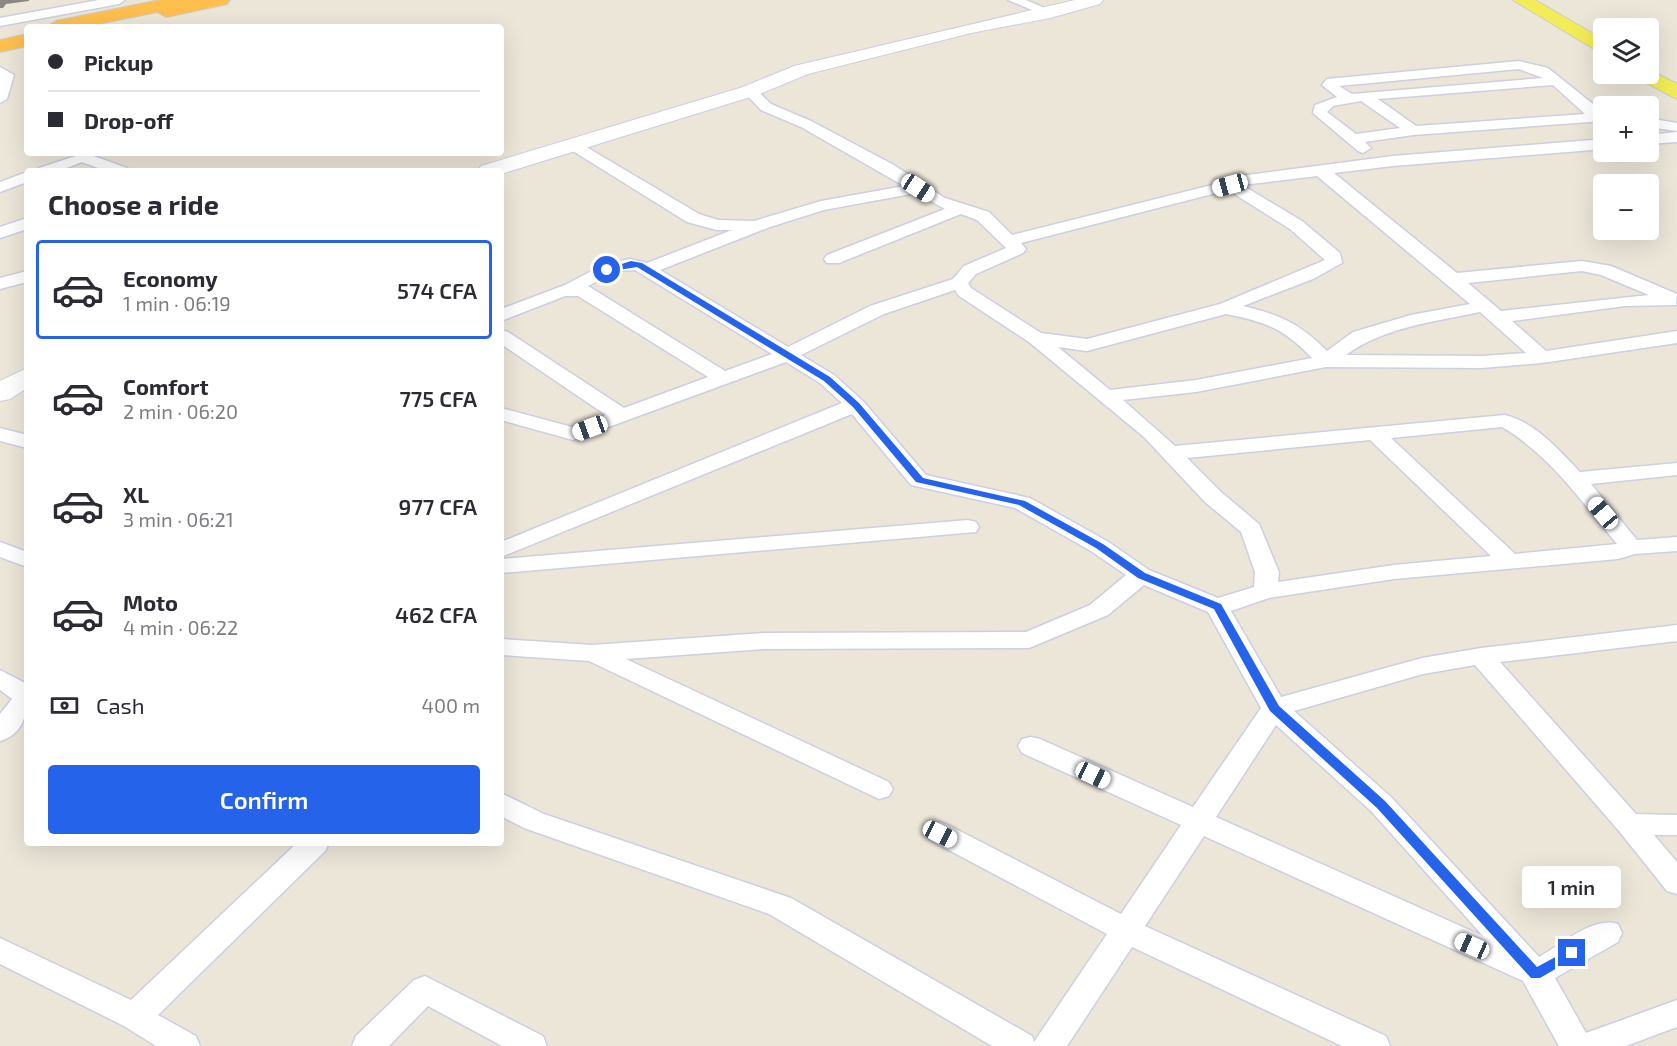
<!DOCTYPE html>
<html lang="en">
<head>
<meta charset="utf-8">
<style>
  body { margin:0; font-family:"Exo 2",sans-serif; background:#f7f7f7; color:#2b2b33; height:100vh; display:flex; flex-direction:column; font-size:22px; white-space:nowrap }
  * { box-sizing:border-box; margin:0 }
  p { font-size:20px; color:#7c7c81 }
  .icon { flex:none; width:33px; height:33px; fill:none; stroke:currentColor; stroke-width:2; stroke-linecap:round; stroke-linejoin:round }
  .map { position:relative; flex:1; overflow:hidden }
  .details { position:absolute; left:24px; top:168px; width:480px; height:678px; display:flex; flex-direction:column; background:#fff; border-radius:6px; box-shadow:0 6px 24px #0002 }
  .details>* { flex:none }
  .banner { position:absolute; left:24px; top:24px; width:480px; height:132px; border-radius:6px; box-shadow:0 6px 24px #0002; display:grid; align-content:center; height:132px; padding:0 24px; background:#fff }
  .tools { position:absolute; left:1593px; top:18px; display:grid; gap:12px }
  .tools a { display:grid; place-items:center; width:66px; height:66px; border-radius:6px; background:#fff; box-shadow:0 6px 24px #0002; font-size:30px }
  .end { position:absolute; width:27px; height:27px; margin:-14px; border:8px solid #2563eb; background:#fff; box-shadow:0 0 0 3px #fff }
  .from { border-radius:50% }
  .bubble { position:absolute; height:42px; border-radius:6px; background:#fff; box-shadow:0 6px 24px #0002; font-size:20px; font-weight:600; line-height:42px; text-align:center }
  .car { position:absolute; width:18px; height:36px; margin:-18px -9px; border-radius:8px; box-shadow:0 0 4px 2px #0007; background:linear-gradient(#fff 24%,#345 0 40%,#fff 0 76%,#345 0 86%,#fff 0) }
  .banner b { display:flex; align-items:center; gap:21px; height:57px; font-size:22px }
  .banner b+b { border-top:2px solid #e1e1e2 }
  .banner i { width:15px; height:15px; background:#2b2b33 }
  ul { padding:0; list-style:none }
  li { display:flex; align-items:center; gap:18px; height:99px; margin:0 12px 9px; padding:0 12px; border:3px solid transparent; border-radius:6px }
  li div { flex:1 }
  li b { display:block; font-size:22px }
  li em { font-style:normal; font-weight:600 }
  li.selected { border-color:#2563eb }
  li>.icon { width:54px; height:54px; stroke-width:1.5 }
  h2 { padding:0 24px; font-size:27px; line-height:72px }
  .pay { display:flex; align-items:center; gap:15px; height:66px; padding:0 24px; font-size:22px }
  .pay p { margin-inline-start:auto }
  .primary-button { display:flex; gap:12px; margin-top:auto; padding:12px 24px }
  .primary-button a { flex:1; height:69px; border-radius:6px; background:#2563eb; color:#fff; font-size:24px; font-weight:600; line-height:69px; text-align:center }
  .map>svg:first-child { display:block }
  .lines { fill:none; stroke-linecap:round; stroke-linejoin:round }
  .street-casing { stroke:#cecee1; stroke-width:3 }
  .secondary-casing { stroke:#cecee1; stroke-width:2 }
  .primary-casing { stroke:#cbcbcb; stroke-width:2 }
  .highway-casing { stroke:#cbcbcb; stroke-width:2 }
  .street { fill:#fff; fill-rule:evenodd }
  .secondary { fill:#fff; fill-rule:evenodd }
  .primary { fill:#f2ed56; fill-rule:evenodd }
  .highway { fill:#ffbf4f; fill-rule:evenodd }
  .shaded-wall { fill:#8b8881 }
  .route { fill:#2563eb }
</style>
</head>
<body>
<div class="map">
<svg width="1677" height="1046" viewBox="0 0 1677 1046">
  <rect width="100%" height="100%" fill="#ebe6d8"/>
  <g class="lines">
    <defs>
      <g id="street">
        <path d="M99 0H125L119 4 0 26V18Z"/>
        <path d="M1008 0H1026L1056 13 1050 17 1046 16Z"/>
        <path d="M1519 61 1548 68 1604 113V121L1413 135 1365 142 1371 148 1363 153 1358 151 1313 113 1315 105 1337 97 1322 85 1327 79ZM1519 69 1543 78 1352 94 1339 86ZM1553 85 1585 114 1416 126 1378 99ZM1361 101 1400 128 1356 134 1327 112 1333 106Z"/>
        <path d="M0 67 14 75 7 99 0 103Z"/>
        <path d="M750 87 755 88 771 104 811 121 892 164 945 198 989 212 1012 235 1224 182 1232 177 1393 156 1604 139V149L1393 166 1334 173 1457 273 1582 261 1611 266 1677 294 1676 305 1625 306 1512 321 1546 351 1677 331V343L1542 363 1482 368 1326 367 1196 392 1123 400 1175 446 1505 415C1535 422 1559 450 1580 472L1677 463V475L1591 484 1637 540 1677 537V551L1635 554 1618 559 1394 579 1269 598 1231 611 1281 697 1422 658 1481 648 1677 625V641L1500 662 1636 814 1677 815V835H1654L1677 862V894L1667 891 1619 831 1475 665 1423 674 1294 711 1391 797 1539 957C1561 945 1593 916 1618 924L1622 933 1618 942 1555 978 1586 1033 1677 1000V1027L1626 1046H1559L1523 981 1204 836 1145 926 1386 1036 1390 1046H1342L1132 947 1067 1046H992L769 914 524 828 501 816V793L544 814 791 898 1032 1036 1034 1042 1107 934 930 840 926 833 930 826 940 822 950 826 1121 914 1181 825 1022 753 1018 746 1022 739 1031 737 1040 739 1193 807 1261 708 1208 612 1144 585 1108 615 1029 648 764 649 626 659 889 782 893 789 889 796 879 799 589 661 501 655V639L592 645 764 633 1026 632 1090 605 1126 575 1091 551 1015 508 911 485 852 414 501 557V542L842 403 820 383 786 362 573 440 501 420V408L572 427 606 415 501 344V330L508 332 624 408 708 377 578 296H565L501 321V309L565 285 605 264 630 259 647 263 732 230H717L687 222 568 148 565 145 568 142H578L699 214 718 220 754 221 821 201 904 186 801 127 761 110 743 91ZM1317 176 1470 304 1411 315 1353 332 1327 351C1300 324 1281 315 1243 306L1313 279 1342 263 1340 253 1302 221 1242 185ZM1228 190 1290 229 1325 260 1220 304 1087 339 1041 333 971 288 968 283 976 274 1023 253 1026 249 1021 243ZM916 193 945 209 827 255 824 259 827 263H839L961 214 977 220 1006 248 964 266 953 279 870 306 788 347 660 270 770 227 824 210ZM635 270 772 354 725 371 588 286 618 271ZM1582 271 1601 275 1649 295 1501 311 1468 283ZM955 290 959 296 1029 342 1144 437 1205 502 1241 532 1255 572 1254 587 1218 598 1149 570 1107 541 1030 498 926 475 863 401 834 375 801 355 884 314ZM1480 312 1526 353 1482 356 1346 355C1384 327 1434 322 1480 312ZM1226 314C1266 322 1283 328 1312 358L1196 380 1110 390 1058 347 1087 351ZM1502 427C1550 455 1582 502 1617 544L1515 554 1391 438ZM1370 440 1491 556 1394 565 1278 582 1279 572 1259 524 1221 492 1187 458ZM1276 725 1371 811 1483 936 1216 817Z"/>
        <path d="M1648 118 1677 123V131L1648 127Z"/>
        <path d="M1677 132V142L1648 144V135Z"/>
        <path d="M85 153 127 168 129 171H106L82 162 59 171H37L39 168Z"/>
        <path d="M27 172V182L0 192V182Z"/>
        <path d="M27 218V229L0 238V227Z"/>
        <path d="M27 271V282L0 289V278Z"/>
        <path d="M0 428 27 435V448L0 441Z"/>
        <path d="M968 520 976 522 979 527 976 532 501 573V559Z"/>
        <path d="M0 542 27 552V567L0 557Z"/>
        <path d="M0 670 27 684C27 707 28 733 0 741V714L12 699 0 690Z"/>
        <path d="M297 843H329L325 851 158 1015 196 1036 200 1046H156L124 1026 0 964V938L131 1000Z"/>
        <path d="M425 976 543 1036 547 1046H502L428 1006 389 1046H352L356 1036 414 980Z"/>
      </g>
      <g id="secondary">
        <path d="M1075 0H1103L1100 4 1050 18 971 33 808 74 757 95 501 174V171H478L481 166 743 87 794 66Z"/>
        <path d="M27 368V388L10 399 0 401V381Z"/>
      </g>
      <g id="primary">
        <path d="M1513 0H1535L1604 40V55Z"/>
        <path d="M1648 69 1677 84V99L1637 78 1634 74H1648Z"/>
      </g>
      <g id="highway">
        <path d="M160 0H230L227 4 166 17 157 12 83 27H46L56 21Z"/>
        <path d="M27 34V46L0 52V40Z"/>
      </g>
    </defs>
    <use href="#street" class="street-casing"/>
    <use href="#secondary" class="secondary-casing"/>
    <use href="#primary" class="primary-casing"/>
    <use href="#highway" class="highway-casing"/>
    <use href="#street" class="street"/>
    <use href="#secondary" class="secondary"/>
    <use href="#primary" class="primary"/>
    <use href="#highway" class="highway"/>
  </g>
  <path class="shaded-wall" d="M0 0H29V1L6 4 3 8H0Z"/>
  <path class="route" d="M631 261 642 263 830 377 859 403 923 478 1025 501 1103 544 1145 573 1221 604 1279 706 1385 801 1537 967 1572 948 1576 950V957L1540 978H1531L1377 808 1270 711 1214 609 1138 578 1096 548 1019 505 916 482 853 407 824 381 637 267 607 272 603 270Z"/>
</svg>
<div class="tools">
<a><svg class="icon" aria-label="layers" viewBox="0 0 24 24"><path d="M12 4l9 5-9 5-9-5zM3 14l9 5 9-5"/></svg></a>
<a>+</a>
<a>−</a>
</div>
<i class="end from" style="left:607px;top:270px"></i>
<i class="end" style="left:1572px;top:953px"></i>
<div class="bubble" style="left:1522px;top:866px;width:99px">1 min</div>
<i class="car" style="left:1230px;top:185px;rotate:255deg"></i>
<i class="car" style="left:918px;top:188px;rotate:123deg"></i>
<i class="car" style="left:590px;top:428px;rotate:250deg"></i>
<i class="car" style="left:1603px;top:513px;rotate:320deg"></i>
<i class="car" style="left:1093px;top:775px;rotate:115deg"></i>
<i class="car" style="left:940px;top:834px;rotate:117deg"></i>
<i class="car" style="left:1472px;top:946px;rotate:294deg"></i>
<div class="banner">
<b><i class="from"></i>Pickup</b>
<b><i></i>Drop-off</b>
</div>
<section class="details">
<h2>Choose a ride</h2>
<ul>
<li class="selected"><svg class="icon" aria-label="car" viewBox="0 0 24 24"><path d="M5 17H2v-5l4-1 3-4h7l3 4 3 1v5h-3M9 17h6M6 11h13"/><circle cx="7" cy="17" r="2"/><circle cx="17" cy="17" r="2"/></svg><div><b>Economy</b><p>1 min · 06:19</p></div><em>574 CFA</em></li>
<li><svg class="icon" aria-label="car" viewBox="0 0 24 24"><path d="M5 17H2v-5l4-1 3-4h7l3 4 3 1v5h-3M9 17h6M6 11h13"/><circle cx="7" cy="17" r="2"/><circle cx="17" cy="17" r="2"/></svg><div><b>Comfort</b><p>2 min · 06:20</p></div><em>775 CFA</em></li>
<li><svg class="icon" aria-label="car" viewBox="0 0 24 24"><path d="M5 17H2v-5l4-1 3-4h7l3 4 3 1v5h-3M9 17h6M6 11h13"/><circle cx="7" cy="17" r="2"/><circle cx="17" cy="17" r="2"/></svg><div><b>XL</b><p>3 min · 06:21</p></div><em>977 CFA</em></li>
<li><svg class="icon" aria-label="car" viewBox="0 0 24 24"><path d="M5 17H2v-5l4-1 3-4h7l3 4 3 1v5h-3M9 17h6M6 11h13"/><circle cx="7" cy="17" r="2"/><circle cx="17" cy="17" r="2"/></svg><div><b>Moto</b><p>4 min · 06:22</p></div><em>462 CFA</em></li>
</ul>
<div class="pay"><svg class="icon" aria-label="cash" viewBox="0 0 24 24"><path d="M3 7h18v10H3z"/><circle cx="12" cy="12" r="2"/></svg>Cash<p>400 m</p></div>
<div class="primary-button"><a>Confirm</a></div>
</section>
</div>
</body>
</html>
